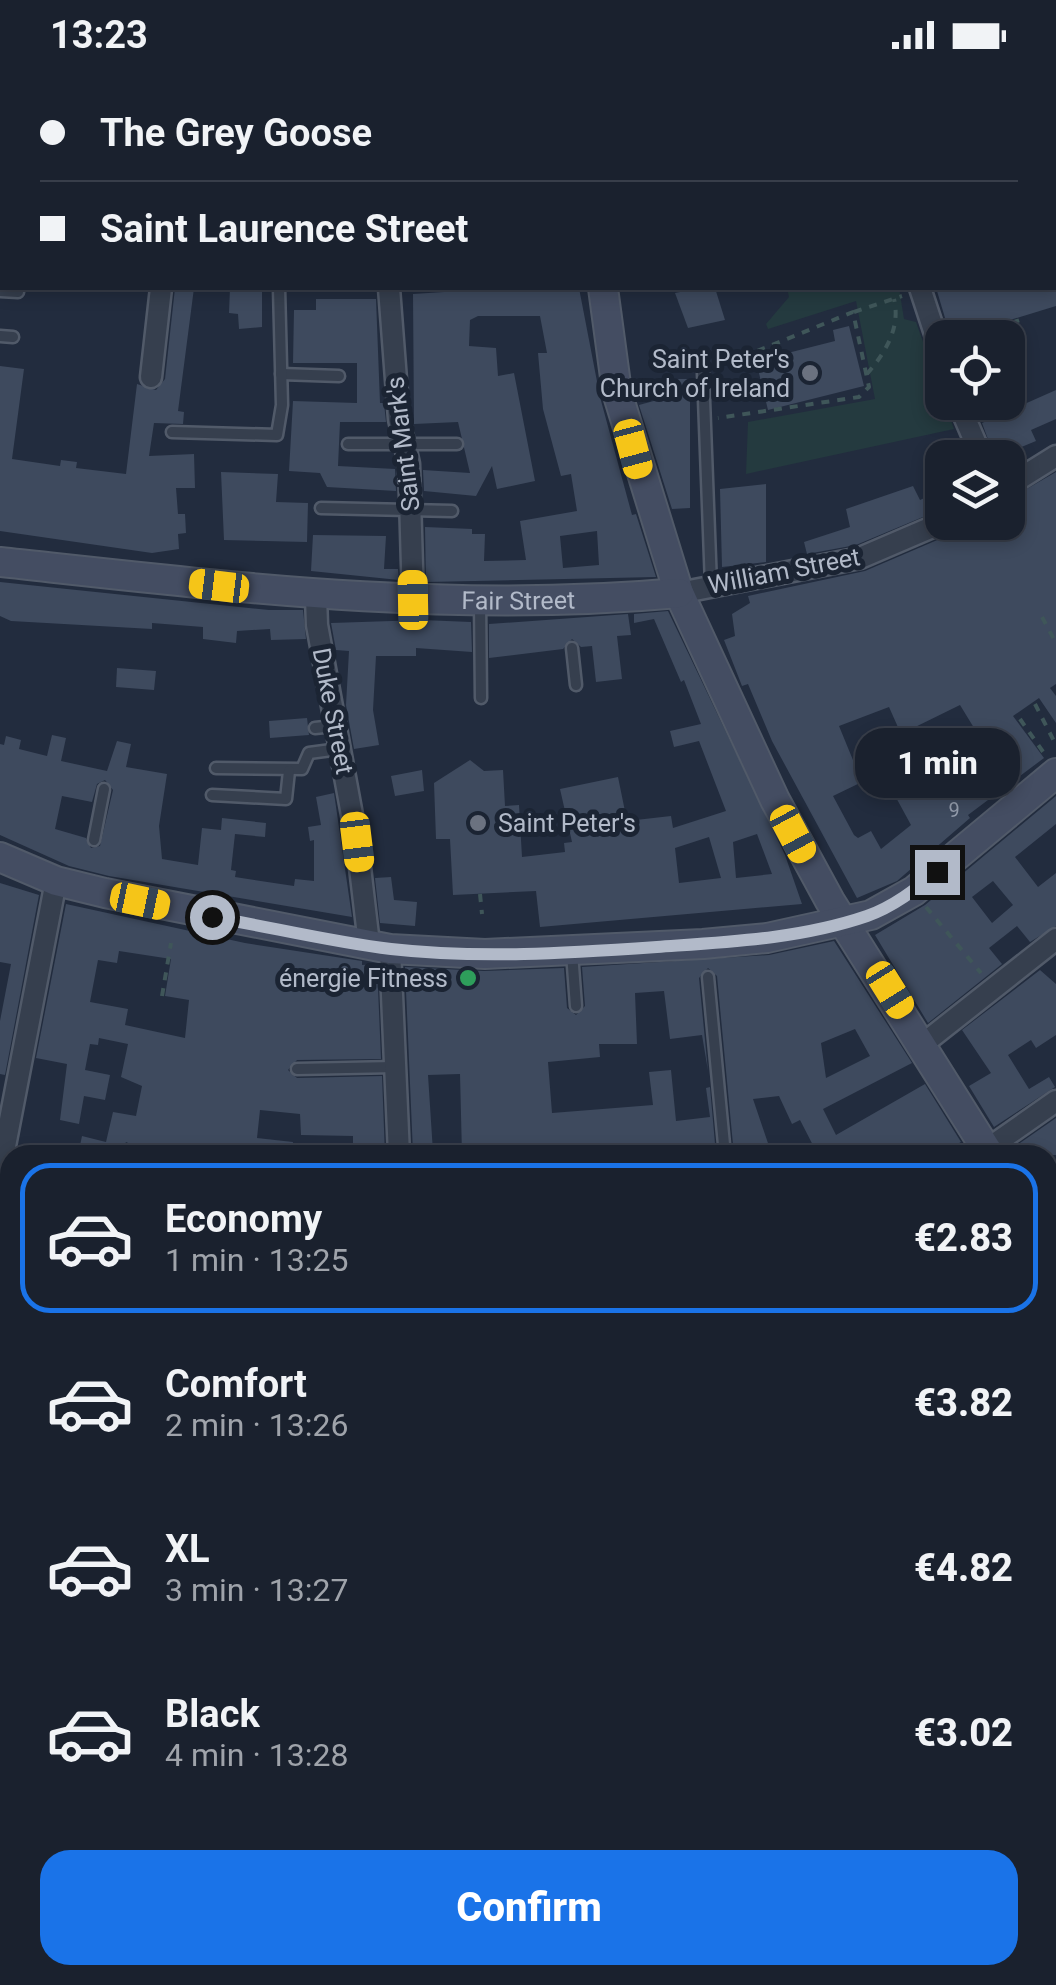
<!DOCTYPE html>
<html lang="en">
<head>
<meta charset="utf-8">
<style>
  body { margin:0; font-family:Roboto,sans-serif; background:#232936; color:#f1f3f6; height:100vh; display:flex; flex-direction:column; font-size:38px; white-space:nowrap }
  * { box-sizing:border-box; margin:0 }
  p { font-size:32px; color:#9fa3aa }
  .icon { flex:none; width:55px; height:55px; fill:none; stroke:currentColor; stroke-width:2; stroke-linecap:round; stroke-linejoin:round }
  .map { position:relative; flex:1; overflow:hidden }
  .sheet { position:absolute; left:0px; top:1075px; width:1058px; height:840px; display:flex; flex-direction:column; background:#1a212e; border-radius:30px 30px 0 0; box-shadow:0 5px 15px #0003,0 0 0 2px #383e4a }
  .sheet>* { flex:none }
  .guide { position:absolute; left:0px; top:0px; width:1058px; height:220px; box-shadow:0 5px 15px #0003,0 0 0 2px #383e4a; display:grid; align-content:center; height:220px; padding:0 40px; background:#1a212e }
  .fabs { position:absolute; left:925px; top:250px; display:grid; gap:20px }
  .fabs a { display:grid; place-items:center; width:100px; height:100px; border-radius:20px; background:#1a212e; box-shadow:0 5px 15px #0003,0 0 0 2px #383e4a; font-size:50px }
  .end { position:absolute; width:45px; height:45px; margin:-22px; border:12px solid #b2bac9; background:#111; box-shadow:0 0 0 5px #111 }
  .from { border-radius:50% }
  .bubble { position:absolute; height:70px; border-radius:30px; background:#1a212e; box-shadow:0 5px 15px #0003,0 0 0 2px #383e4a; font-size:32px; font-weight:800; line-height:70px; text-align:center }
  .car { position:absolute; width:30px; height:60px; margin:-30px -15px; border-radius:12px; box-shadow:0 0 8px 2px #0007; background:linear-gradient(#f5c518 24%,#345 0 40%,#f5c518 0 76%,#345 0 86%,#f5c518 0) }
  .guide b { display:flex; align-items:center; gap:35px; height:95px; font-size:38px }
  .guide b+b { border-top:2px solid #383e4a }
  .guide i { width:25px; height:25px; background:#f1f3f6 }
  ul { padding:18px 0 0; list-style:none }
  li { display:flex; align-items:center; gap:30px; height:150px; margin:0 20px 15px; padding:0 20px; border:5px solid transparent; border-radius:30px }
  li div { flex:1 }
  li b { display:block; font-size:38px }
  li em { font-style:normal; font-weight:800 }
  li.current { border-color:#1a73e8 }
  li>.icon { width:90px; height:90px; stroke-width:1.5 }
  .cta { display:flex; gap:20px; margin-top:auto; padding:20px 40px }
  .cta a { flex:1; height:115px; border-radius:30px; background:#1a73e8; color:#fff; font-size:40px; font-weight:800; line-height:115px; text-align:center }
  .status { display:flex; justify-content:space-between; align-items:center; height:70px; padding:0 50px; background:#1a212e; direction:ltr }
  .status svg { height:28px; fill:currentColor }
  .map>svg:first-child { display:block }
  .green { fill:#243a3f }
  .water { fill:#334465 }
  .building { fill:#3e4a5e; fill-rule:evenodd }
  .lines { fill:none; stroke-linecap:round; stroke-linejoin:round }
  .lane-casing { stroke:#515a69; stroke-width:15 }
  .street-casing { stroke:#515a69; stroke-width:25 }
  .secondary-casing { stroke:#515a69; stroke-width:32 }
  .path { stroke:#3f5659; stroke-width:4; stroke-dasharray:8 8; stroke-linecap:butt }
  .lane { stroke:#363f4e; stroke-width:10 }
  .street { stroke:#363f4e; stroke-width:20 }
  .secondary { stroke:#444d62; stroke-width:28 }
  .route { stroke:#b2bac9; stroke-width:12 }
  .worship-dot { fill:#6b7280; stroke:#1b2433; stroke-width:4 }
  .leisure-dot { fill:#2e9e5b; stroke:#1b2433; stroke-width:4 }
  .labels { text-anchor:middle; dominant-baseline:central; stroke-width:10; stroke-linejoin:round; paint-order:stroke }
  .number-label { font-size:20px; fill:#959eae }
  .poi-label { font-size:25px; fill:#b2bac9; stroke:#1b2433; text-anchor:end }
  .street-label { font-size:25px; fill:#b2bac9; stroke:#1b2433 }
</style>
</head>
<body>
<div class="status"><b>13:23</b><svg viewBox="0 0 49 12"><path d="M0 12V9h3v3zM5 12V6h3v6zM10 12V3h3v9zM15 12V0h3v12zM26 1h20v11H26zM47 4h2v5h-2z"/></svg></div>
<div class="map">
<svg width="1056" height="1915" viewBox="0 0 1056 1915">
  <rect width="100%" height="100%" fill="#222c3e"/>
  <g class="green">
    <path d="M787 218H899L904 249 916 252 954 359 746 404 748 352 875 329 856 231 768 259 766 254 789 227Z"/>
    <path d="M497 1905H643L644 1908 641 1915H488Z"/>
  </g>
  <path class="water" d="M0 1206 10 1211V1391L0 1386Z"/>
  <g class="building">
    <path d="M175 218H194L178 341 184 342 183 354 154 353 149 386 194 384 195 418H176L178 444H185L186 463 178 464 179 479 152 483 0 461V296L24 299 12 389 60 396 61 390 77 392 76 398 126 404 137 314 156 320 165 309Z"/>
    <path d="M230 218H262V257L239 259 238 244 229 243Z"/>
    <path d="M506 218H579L600 327 632 445 636 444 656 507 426 512 425 457 472 459V464H485L484 491 526 490 520 451 577 441 571 404 561 406 543 339 538 283H547L540 246H478L470 250 469 276 496 278 498 306 514 303 535 411 497 419 492 396 476 426 424 421 423 400 470 403 458 352 414 354 413 224ZM597 461 599 495 563 498 560 466Z"/>
    <path d="M701 218H715L725 250 688 258 675 223Z"/>
    <path d="M947 218H1056V236L951 268 937 221Z"/>
    <path d="M316 229H376L380 333H384L386 352H340L338 396 395 399 396 421 327 417 320 403 289 401 293 331 357 333V293H293L294 240H316Z"/>
    <path d="M849 256 864 316 768 340 756 291 835 271 833 260Z"/>
    <path d="M660 309H690V438L672 439 639 335 661 329Z"/>
    <path d="M1056 320V349L1031 360 1036 371 995 388 982 353Z"/>
    <path d="M221 402 278 404 276 432 308 433 307 472 224 470Z"/>
    <path d="M1056 402V614L1050 618 1056 626V653L1039 628 1013 646 1044 688 968 745 970 748 897 811 857 828 772 671 748 614 742 616 724 570 735 566 732 544 750 533 748 526 865 501 949 465 958 452H1008V430ZM960 635 982 671 957 689 949 676 923 691 929 702 893 722 911 755 881 779 871 761 858 768 854 765 833 726 862 712 839 656 889 637 901 664Z"/>
    <path d="M766 414V492L722 497 720 419Z"/>
    <path d="M913 416 920 430 942 420V439L856 475 807 484 804 472 850 457 846 439Z"/>
    <path d="M313 465 386 466 384 499H398L399 510 311 501Z"/>
    <path d="M0 512 269 540H303L306 569 271 570 270 559 237 561 236 573 203 569V557L152 553V559L11 551 0 546Z"/>
    <path d="M668 541 785 785 802 834 540 857 536 821 453 825 450 769H436L434 713 470 690 484 701 503 700 505 736 519 735 522 787 565 782 564 773 572 772 560 719 618 707 627 751 671 746 673 758 726 741 699 671 674 677 670 661 701 654 684 610 681 612 654 549 634 553V544ZM757 764 772 804 736 808 733 772ZM709 767 721 808 679 813 675 778Z"/>
    <path d="M628 544 631 565 617 566 622 609 596 612 592 576 581 577 572 569 563 579 489 588V554Z"/>
    <path d="M422 550 471 552 472 582 416 578V586H376L373 640 379 675 354 679 346 635 349 581 336 580 331 553Z"/>
    <path d="M117 598 156 601 154 620 116 617Z"/>
    <path d="M307 648 309 665 270 668 269 651Z"/>
    <path d="M52 665 66 668 61 691 107 701 117 671 131 674 126 697 167 704 159 756 162 789 198 795 202 758 221 760 222 748 266 753 265 767 235 764 231 800 236 801 235 807 294 816 295 809 314 811V770L310 771 308 757 321 755 316 727 334 723 352 847 109 806 69 796 0 765V674L4 675 6 666 21 670 19 679 47 686ZM105 710 113 720 100 776 91 778 86 768 55 759 62 726 92 732 97 714Z"/>
    <path d="M422 700 424 721 395 726 391 706Z"/>
    <path d="M1056 726V754L1015 787 1038 817 1056 803V856L1030 872 1017 856 989 878 1002 894 928 953 875 865 925 835ZM993 811 1013 835 992 853 972 827Z"/>
    <path d="M391 807 394 830 417 832 415 856 380 853 375 808Z"/>
    <path d="M0 813 39 825 5 1005 0 1004V951L11 894 0 892Z"/>
    <path d="M66 834 245 873 362 891V895L377 894 381 989 297 990 288 1000 297 1008 382 1006 385 1085H353V1066L301 1065 300 1044 260 1040 257 1068 293 1072 291 1085H135L127 1072 119 1076 117 1085H78L82 1066 106 1072 113 1042 136 1046 142 1016 121 1007 128 974 99 968 98 975 90 974 85 1000 110 1005 105 1030 84 1026 79 1054 60 1050 67 994 36 988ZM119 881 171 889 165 926 189 930 185 968 125 955 128 939 90 932 98 890 117 893Z"/>
    <path d="M834 871 912 993 823 1039 836 1065 925 1014 961 1072 937 1085H818L800 1050 792 1054 779 1026 753 1029 772 1085H734L717 906 708 898 699 908 708 1001 702 965 670 969 664 921 635 923 637 974H599L600 987 548 992 552 1043 653 1035 649 1002 671 1000 676 1051 710 1047 706 1018 710 1017 716 1085H462L460 1004 428 1005 433 1082 413 1083 405 897 484 901 564 898 567 938 576 945 585 936 582 897 769 885ZM855 959 870 986 826 1008 821 973Z"/>
    <path d="M1040 900 1056 914V965L1036 978 1031 970 1008 985 1029 1019 1049 1007 1055 1017 994 1057 969 1016 991 1003 962 960Z"/>
    <path d="M1056 1048V1085H1009L1007 1082Z"/>
  </g>
  <g class="lines">
    <defs>
      <g id="lane">
        <path d="M406 0 407 2"/>
        <path d="M1038 0 1040 2"/>
        <path d="M1052 2 1056 1"/>
        <path d="M0 221 18 222"/>
        <path d="M0 266 13 267"/>
        <path d="M703 303 711 515"/>
        <path d="M281 304 339 306"/>
        <path d="M172 362 277 365 282 335 279 218"/>
        <path d="M348 374H457"/>
        <path d="M321 438 452 441"/>
        <path d="M480 533 481 628"/>
        <path d="M572 578 576 615"/>
        <path d="M315 658 334 656"/>
        <path d="M216 698 302 699 309 683 339 679"/>
        <path d="M212 725 286 729 289 701"/>
        <path d="M94 770 104 719"/>
        <path d="M572 883 576 936"/>
        <path d="M708 907 725 1085"/>
        <path d="M297 999 395 997"/>
        <path d="M126 1085V1081"/>
        <path d="M1048 1703 1056 1700"/>
        <path d="M427 1905 439 1915"/>
      </g>
      <g id="street">
        <path d="M0 84 2 89"/>
        <path d="M0 180 2 165"/>
        <path d="M389 218 399 349 409 394 413 530"/>
        <path d="M920 218 942 285"/>
        <path d="M151 307 161 218"/>
        <path d="M958 332 982 388"/>
        <path d="M1008 416 1056 386"/>
        <path d="M679 523 860 488 944 452"/>
        <path d="M316 527 317 555 357 772 369 874"/>
        <path d="M390 879 399 1085"/>
        <path d="M923 974 1056 869"/>
        <path d="M986 1080 1056 1031"/>
        <path d="M0 1102 56 811"/>
        <path d="M1048 1502 1056 1495"/>
        <path d="M1048 1676 1056 1675"/>
        <path d="M0 1711 10 1717"/>
        <path d="M58 1915 63 1905"/>
        <path d="M1027 1915 1056 1903"/>
      </g>
      <g id="secondary">
        <path d="M52 2 57 0"/>
        <path d="M585 2 590 0"/>
        <path d="M0 31 2 30"/>
        <path d="M603 218 617 322 679 523 775 730 830 831 990 1085"/>
        <path id="s1" d="M0 492C232 517 446 544 679 523"/>
        <path d="M0 787 56 811 105 823 390 879 485 884 703 874 767 868 871 845 914 821 1056 703"/>
        <path d="M1048 1170 1056 1182"/>
        <path d="M0 1182 10 1187"/>
        <path d="M1048 1393 1056 1387"/>
        <path d="M1048 1421 1056 1416"/>
        <path d="M0 1440 10 1443"/>
        <path d="M1048 1450 1056 1446"/>
        <path d="M0 1462 10 1465"/>
        <path d="M446 1915 453 1905"/>
      </g>
    </defs>
    <use href="#lane" class="lane-casing"/>
    <use href="#street" class="street-casing"/>
    <use href="#secondary" class="secondary-casing"/>
    <g class="path">
      <path d="M854 242 902 226"/>
      <path d="M966 268 1023 249"/>
      <path d="M713 299 853 242 869 317 859 327 718 348"/>
      <path d="M867 304C885 283 901 258 894 229"/>
      <path d="M1042 547 1056 573"/>
      <path d="M1035 634 1056 675"/>
      <path d="M1020 649 1046 686"/>
      <path d="M480 824 482 844"/>
      <path d="M926 837 981 903"/>
      <path d="M162 926 171 873"/>
      <path d="M1048 1209 1053 1206"/>
      <path d="M0 1413 10 1417"/>
      <path d="M0 1612 10 1611"/>
      <path d="M0 1651 10 1648"/>
      <path d="M1048 1833 1056 1827"/>
    </g>
    <use href="#lane" class="lane"/>
    <use href="#street" class="street"/>
    <use href="#secondary" class="secondary"/>
  </g>
  <g class="lines">
    <path class="route" d="M212 847C271 857 331 872 391 879 479 889 569 883 657 877 727 872 800 869 867 846 893 837 916 819 937 802"/>
  </g>
  <g class="worship-dot">
    <circle cx="810" cy="303" r="10"/>
    <circle cx="478" cy="753" r="10"/>
  </g>
  <circle class="leisure-dot" cx="468" cy="908" r="10"/>
  <g class="labels">
    <g class="number-label">
      <text x="954" y="740">9</text>
    </g>
    <g class="poi-label">
      <text x="790" y="289">Saint Peter's<tspan x="790" dy="29">Church of Ireland</tspan></text>
      <text x="498" y="753" text-anchor="start">Saint Peter's</text>
      <text x="448" y="908">énergie Fitness</text>
    </g>
    <g class="street-label">
      <text transform="translate(403 374) rotate(-97)">Saint Mark's</text>
      <text transform="translate(784 501) rotate(-11)">William Street</text>
      <text stroke="none"><textPath href="#s1" startOffset="520">Fair Street</textPath></text>
      <text transform="translate(333 641) rotate(79)">Duke Street</text>
    </g>
  </g>
</svg>
<div class="fabs">
<a><svg class="icon" aria-label="locate" viewBox="0 0 24 24"><circle cx="12" cy="12" r="6"/><path d="M12 2v4M12 18v4M2 12h4M18 12h4"/></svg></a>
<a><svg class="icon" aria-label="layers" viewBox="0 0 24 24"><path d="M12 4l9 5-9 5-9-5zM3 14l9 5 9-5"/></svg></a>
</div>
<i class="end from" style="left:212px;top:847px"></i>
<i class="end" style="left:937px;top:802px"></i>
<div class="bubble" style="left:855px;top:658px;width:165px">1 min</div>
<i class="car" style="left:633px;top:379px;rotate:165deg"></i>
<i class="car" style="left:219px;top:516px;rotate:277deg"></i>
<i class="car" style="left:413px;top:530px;rotate:359deg"></i>
<i class="car" style="left:793px;top:764px;rotate:152deg"></i>
<i class="car" style="left:357px;top:772px;rotate:173deg"></i>
<i class="car" style="left:140px;top:831px;rotate:102deg"></i>
<i class="car" style="left:890px;top:920px;rotate:148deg"></i>
<div class="guide">
<b><i class="from"></i>The Grey Goose</b>
<b><i></i>Saint Laurence Street</b>
</div>
<section class="sheet">
<ul>
<li class="current"><svg class="icon" aria-label="car" viewBox="0 0 24 24"><path d="M5 17H2v-5l4-1 3-4h7l3 4 3 1v5h-3M9 17h6M6 11h13"/><circle cx="7" cy="17" r="2"/><circle cx="17" cy="17" r="2"/></svg><div><b>Economy</b><p>1 min · 13:25</p></div><em>€2.83</em></li>
<li><svg class="icon" aria-label="car" viewBox="0 0 24 24"><path d="M5 17H2v-5l4-1 3-4h7l3 4 3 1v5h-3M9 17h6M6 11h13"/><circle cx="7" cy="17" r="2"/><circle cx="17" cy="17" r="2"/></svg><div><b>Comfort</b><p>2 min · 13:26</p></div><em>€3.82</em></li>
<li><svg class="icon" aria-label="car" viewBox="0 0 24 24"><path d="M5 17H2v-5l4-1 3-4h7l3 4 3 1v5h-3M9 17h6M6 11h13"/><circle cx="7" cy="17" r="2"/><circle cx="17" cy="17" r="2"/></svg><div><b>XL</b><p>3 min · 13:27</p></div><em>€4.82</em></li>
<li><svg class="icon" aria-label="car" viewBox="0 0 24 24"><path d="M5 17H2v-5l4-1 3-4h7l3 4 3 1v5h-3M9 17h6M6 11h13"/><circle cx="7" cy="17" r="2"/><circle cx="17" cy="17" r="2"/></svg><div><b>Black</b><p>4 min · 13:28</p></div><em>€3.02</em></li>
</ul>
<div class="cta"><a>Confirm</a></div>
</section>
</div>
</body>
</html>
